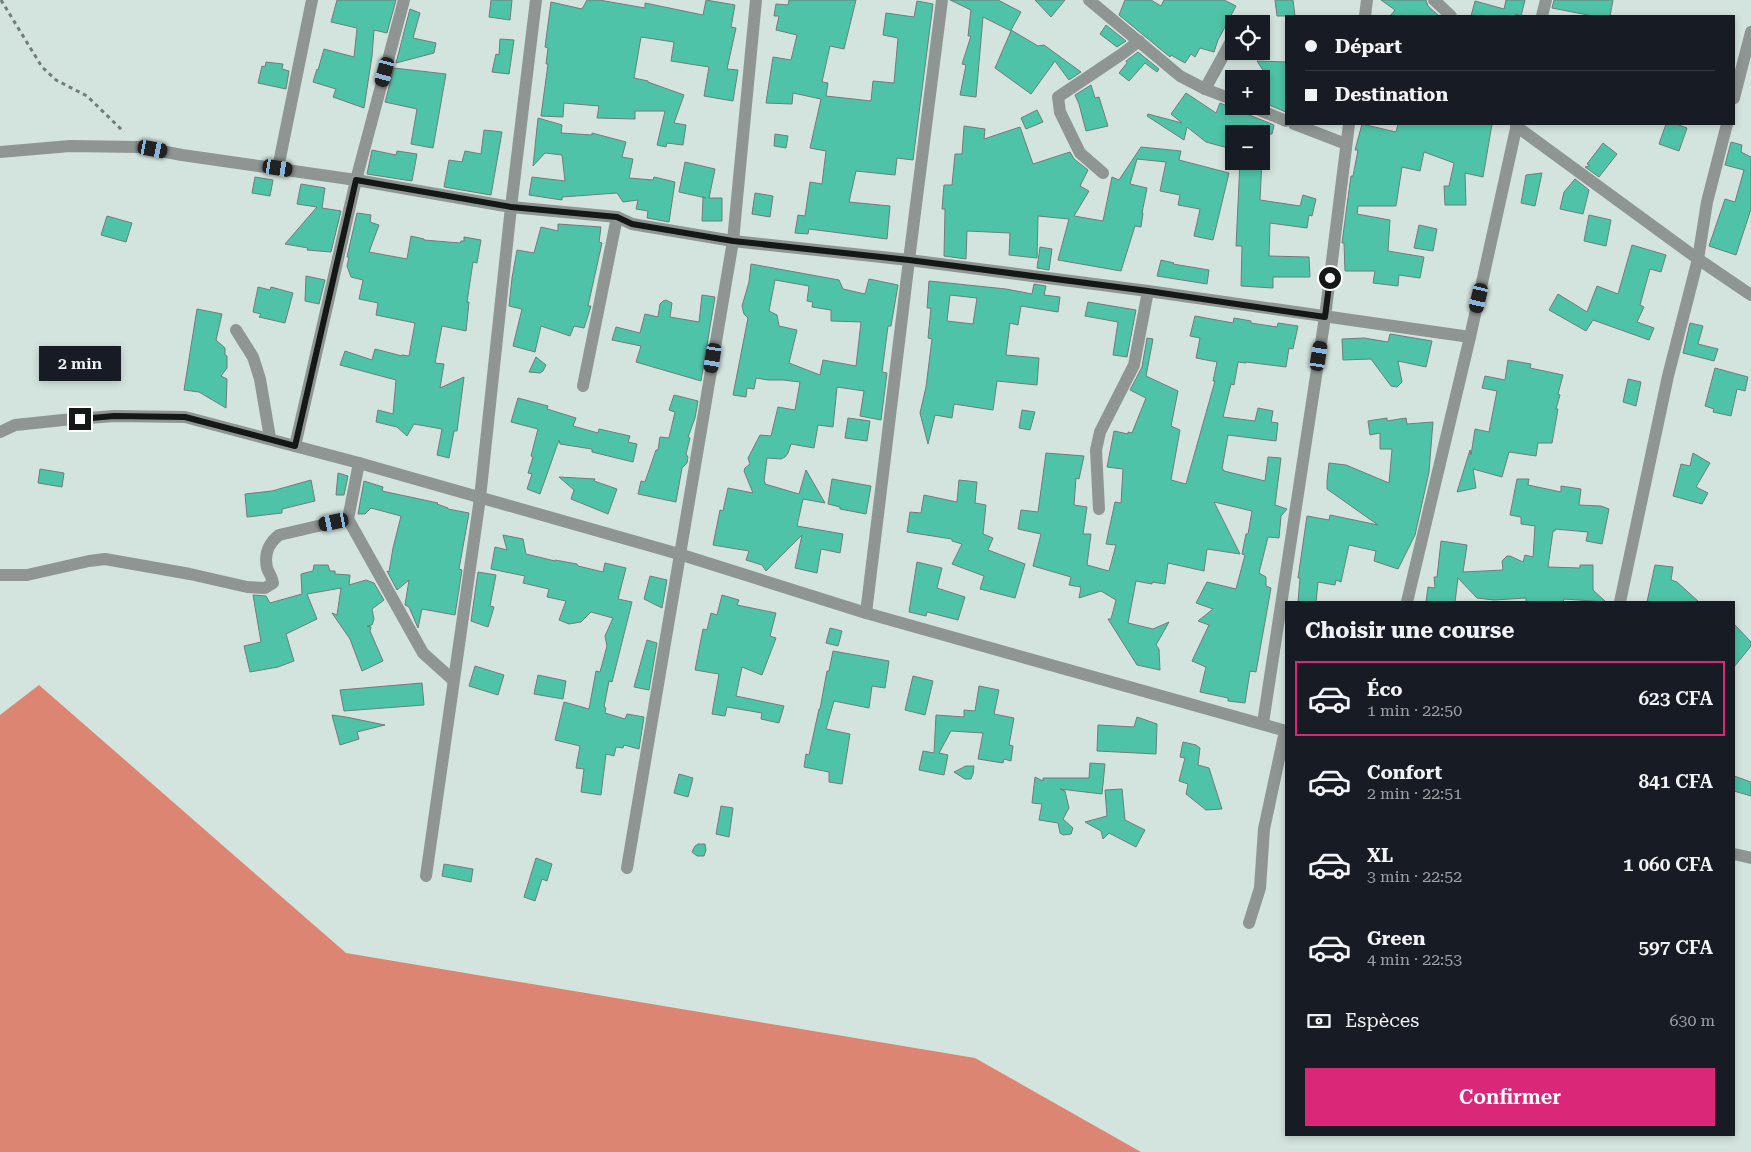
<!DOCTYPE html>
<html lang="fr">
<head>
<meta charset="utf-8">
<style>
  body { margin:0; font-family:"Roboto Serif",serif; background:#242831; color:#f1f3f6; height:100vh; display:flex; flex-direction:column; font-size:19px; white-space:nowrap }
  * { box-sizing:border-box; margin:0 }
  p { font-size:16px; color:#9ea1a6 }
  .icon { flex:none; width:28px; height:28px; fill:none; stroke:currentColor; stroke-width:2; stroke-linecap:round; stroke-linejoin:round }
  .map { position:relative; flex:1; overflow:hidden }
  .sheet { position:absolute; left:1285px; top:601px; width:450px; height:535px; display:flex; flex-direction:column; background:#171b24; border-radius:0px; box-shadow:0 2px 8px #0003 }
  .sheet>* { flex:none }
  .hud { position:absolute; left:1285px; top:15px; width:450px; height:110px; border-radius:0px; box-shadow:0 2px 8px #0003; display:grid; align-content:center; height:110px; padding:0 20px; background:#171b24 }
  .buttons { position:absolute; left:1225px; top:15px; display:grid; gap:10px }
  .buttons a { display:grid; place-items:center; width:45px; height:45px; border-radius:0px; background:#171b24; box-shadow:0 2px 8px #0003; font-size:25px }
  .end { position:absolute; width:22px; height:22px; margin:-11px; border:6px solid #141917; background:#fff; box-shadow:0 0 0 2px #fff }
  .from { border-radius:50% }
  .bubble { position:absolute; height:35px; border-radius:0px; background:#171b24; box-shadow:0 2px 8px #0003; font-size:16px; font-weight:600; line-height:35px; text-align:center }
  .car { position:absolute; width:15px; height:30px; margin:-15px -8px; border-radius:6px; box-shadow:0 0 4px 1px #0007; background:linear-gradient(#222 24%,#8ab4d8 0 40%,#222 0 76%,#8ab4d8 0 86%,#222 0) }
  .hud b { display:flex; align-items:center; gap:18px; height:48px; font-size:19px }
  .hud b+b { border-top:1px solid #363941 }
  .hud i { width:12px; height:12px; background:#f1f3f6 }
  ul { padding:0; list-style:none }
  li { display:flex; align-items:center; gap:15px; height:75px; margin:0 10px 8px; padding:0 10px; border:2px solid transparent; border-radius:0px }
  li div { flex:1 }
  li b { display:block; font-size:19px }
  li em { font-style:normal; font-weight:600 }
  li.active { border-color:#db2777 }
  li>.icon { width:45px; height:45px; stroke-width:1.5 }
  h2 { padding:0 20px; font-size:22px; line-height:60px }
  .pay { display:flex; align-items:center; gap:12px; height:55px; padding:0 20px; font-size:19px }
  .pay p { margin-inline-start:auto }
  .cta { display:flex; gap:10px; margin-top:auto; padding:10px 20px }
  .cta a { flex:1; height:58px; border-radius:0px; background:#db2777; color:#fff; font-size:20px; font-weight:600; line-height:58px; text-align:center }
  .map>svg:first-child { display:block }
  .forest { fill:#dc8572 }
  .building { fill:#4fc3a7; stroke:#6f7d79; fill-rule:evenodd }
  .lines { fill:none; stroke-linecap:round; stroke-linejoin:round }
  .path { stroke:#727d79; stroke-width:3; stroke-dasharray:4 4; stroke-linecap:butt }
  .minor { stroke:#8e9593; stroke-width:12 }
  .route { stroke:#141917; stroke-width:6 }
</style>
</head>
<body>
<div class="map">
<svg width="1751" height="1152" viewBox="0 0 1751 1152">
  <rect width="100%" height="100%" fill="#d3e3de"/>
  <path class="forest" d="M39 685 346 953 975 1058 1141 1152H0V715Z"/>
  <g class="building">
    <path d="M337 0H396L387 33 374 30 372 56 364 108 333 97 336 89 313 82 317 69 318 70 324 49 354 57 357 28 331 22Z"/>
    <path d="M491 0H512L510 20 489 17Z"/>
    <path d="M587 0H599L645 8V3L703 15 706 0 735 5 731 27 736 28 727 69 738 70 733 101 704 96 709 67 671 61 674 42 641 37 634 78 648 81V82L684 95 674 123 686 125 683 145 667 143 666 147 657 145 665 111H635V119L597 118 599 106 564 103 563 117 541 116 548 64H546L548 48 545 47 551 2 582 9Z"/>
    <path d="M789 0H856L844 49 830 46 822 82 828 83 826 96 871 101 873 81 894 83 898 38 883 35 886 13 914 17 917 1 933 4 913 160 897 158 895 175 856 171 849 202 890 206 887 239 809 229 808 234 795 233 798 215 805 216 810 182 822 184 826 151 810 148 821 99 793 93 792 104 766 103 773 57 791 60 797 35 776 30 779 16H774L776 4 788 5Z"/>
    <path d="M950 0H998L1021 12 1011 30 1038 46 1044 45 1081 72 1069 80 1055 61 1031 94 995 68 1011 31 983 17 976 97 960 95 966 65 962 64 971 36H968L971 10Z"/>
    <path d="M1035 0H1065L1051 17Z"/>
    <path d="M1125 0H1151L1161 6 1164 0H1224L1236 6 1218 40 1214 52 1200 48 1195 57 1191 54 1185 63 1171 55 1170 57 1119 15Z"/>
    <path d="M1275 0H1293L1295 16H1277Z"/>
    <path d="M1381 0H1426L1428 6 1439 16H1390L1395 10Z"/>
    <path d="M1506 0H1525L1521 16 1516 14V16H1471L1475 1 1504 9Z"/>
    <path d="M1554 0H1613L1610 16H1593L1552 8Z"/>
    <path d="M410 9 420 13 413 38 436 43 434 53 396 63Z"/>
    <path d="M1106 25 1126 41 1117 47 1100 34Z"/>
    <path d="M500 39 514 40 509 74 492 72 496 54 499 55Z"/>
    <path d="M1138 52 1159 69 1157 72 1145 63 1129 81 1119 73 1127 63 1126 61Z"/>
    <path d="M1257 61 1286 62V112L1264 103 1268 78Z"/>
    <path d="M266 62 283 64 282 69 289 71 286 89 258 83 262 66 265 67Z"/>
    <path d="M394 68 446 74 433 148 411 144 417 109 385 102Z"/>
    <path d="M1091 85 1095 98 1099 97 1108 126 1086 131 1079 104 1075 95Z"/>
    <path d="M1186 93 1216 113 1220 103 1232 108 1239 107 1242 108 1247 114 1274 125 1272 134H1229L1228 148 1206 142 1187 127 1184 140 1147 116 1148 114 1182 123 1171 114Z"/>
    <path d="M1037 110 1043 122 1026 129 1021 118Z"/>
    <path d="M538 118 562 125 561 133 592 135V133L626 142 622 157 633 159 629 178 653 180 654 177 675 182 669 222 647 218 648 211 636 209 638 200 623 202 617 193 562 197V200L529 195 532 177 565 181 562 155 545 153 533 166Z"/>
    <path d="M1362 124 1396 132 1398 124H1492L1483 177 1465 173 1466 205H1445L1444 186H1449L1454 163 1424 152 1420 171 1402 167 1396 206H1358L1357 214 1390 220 1388 251 1424 257 1420 278 1399 275 1398 286 1373 283 1375 271H1345L1344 243H1342L1350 183 1351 176H1353L1358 150H1355Z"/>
    <path d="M1666 124H1676L1687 128 1679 151 1659 144Z"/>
    <path d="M964 126 985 129 984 139 1020 127 1033 164 1070 152 1074 159 1088 170 1080 186 1089 191 1074 216 1103 221 1112 177 1119 180 1141 147 1181 151 1179 160 1229 173 1213 240 1194 236 1200 209 1178 205 1180 195 1160 191 1166 162 1137 159 1130 184 1147 188 1142 213H1143L1141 227 1135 226 1121 271 1058 260 1069 219 1038 216 1037 258 1009 255 1010 233 967 231 966 259 944 256 945 209H942L944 185H952L955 154H962Z"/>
    <path d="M484 130 502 132 491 195 444 187 449 160 462 162 465 151 481 154Z"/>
    <path d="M775 134 788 136 786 148 774 146Z"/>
    <path d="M1731 142 1742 145 1741 152 1751 157V209L1736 255 1709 246 1725 199 1735 202 1744 170 1725 165Z"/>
    <path d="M1603 143 1617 154 1599 177 1585 167 1590 166 1587 164Z"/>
    <path d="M372 150 396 155 397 151 417 154 412 181 367 174Z"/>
    <path d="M1240 161H1262L1260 200 1300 206 1303 195 1316 199 1312 216 1309 215 1307 228 1270 223 1269 256 1309 257 1310 277H1273V288L1241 286 1242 246H1236Z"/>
    <path d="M685 162 715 169 709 198H722V221H702L703 197 706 198 679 192Z"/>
    <path d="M1542 173 1535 206 1521 203 1526 175Z"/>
    <path d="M255 177 273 180 270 196 252 193Z"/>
    <path d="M1575 179 1589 190 1583 214 1560 209 1564 192Z"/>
    <path d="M301 184 325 188 322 208 341 211 331 252 307 250 308 248 285 244 317 207 297 204Z"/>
    <path d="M755 193 773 196 770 217 752 214Z"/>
    <path d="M357 213 371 215 370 222 379 225 369 252 407 259 411 236 424 239V240L460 243 461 241H464V237L481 240 477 263 473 262 467 302H469L466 331 442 326 435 363 444 364 440 388 464 377 457 431H454L449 458 437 455 442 429 414 424 407 436 397 427 376 422 378 410 393 414 396 380 340 365 345 351 372 360 375 349 402 356V355L409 356 415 323 376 315 378 303 359 299 363 280 351 277 347 266 349 257H347Z"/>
    <path d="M1589 215 1611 220 1606 246 1584 241Z"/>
    <path d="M107 216 132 223 126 242 101 235Z"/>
    <path d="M558 224 601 227 599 242 602 243 588 306H591L584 328 574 326 570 336 541 326 535 352 513 346 522 309 509 306 512 278 517 250 534 253 541 227 558 231Z"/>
    <path d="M1419 225 1437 229 1433 251 1414 248Z"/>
    <path d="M1632 245 1666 255 1661 272 1650 269 1640 305 1644 307 1637 322 1654 328 1649 340 1593 320 1586 331 1549 310 1558 294 1587 312 1597 286 1618 294Z"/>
    <path d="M1040 247 1052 249 1049 270 1037 268Z"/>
    <path d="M1161 260 1174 263 1173 264 1209 270 1207 284 1157 276Z"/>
    <path d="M751 264 839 280 843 289 865 294 869 279 898 285 891 326H888L882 372 887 373 881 420 860 416 864 391 837 387 833 427 818 425 814 448 791 444 788 453 785 457 781 459 767 458 764 481 765 482V484L799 494 806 470 825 503 803 499 797 526 843 534 840 553 821 549 817 573 795 568 802 535 766 571 762 565 746 560 749 551 713 545 720 510 723 511 728 488 753 493 744 471 745 468 750 464 748 458 760 435 771 436 778 407 795 410 800 382 783 380H768L756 378 754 389 747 388 746 397 733 395 748 318 744 314 742 306 749 282ZM775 280 809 286 807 301 813 302 812 307 831 310V321L861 322 856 366 823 360 820 375 789 363 797 330 779 326 777 315 769 311Z"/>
    <path d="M306 276 325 280 319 304 305 301Z"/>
    <path d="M929 281 1006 289 1032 294 1034 284 1046 286 1044 295 1060 297 1058 312 1021 306 1018 325 1010 323 1006 355 1039 358 1037 385 997 381 993 410 954 404 952 418 935 415 928 444 920 413 926 387 932 339 928 338 931 308H927ZM950 295 977 298 973 324 947 321Z"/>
    <path d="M258 287 270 290 271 287 293 293 285 323 259 317 261 314 253 312Z"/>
    <path d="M702 295 715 297 701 381 636 362 641 346 612 340 616 327 640 333 645 314 658 317 660 304 663 301 666 300 672 303 670 317 699 322Z"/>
    <path d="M1088 302 1136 310 1127 357 1113 355 1118 322 1085 316Z"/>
    <path d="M197 309 222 314 216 340 225 348V355L227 356V368L221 376 227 379 226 408 199 392 184 390Z"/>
    <path d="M1195 316 1233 323 1234 318 1251 321V323L1277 327 1278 323 1298 326 1293 349 1289 348 1286 367 1246 362V363L1238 362 1234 385 1231 384 1223 417 1255 421 1258 408 1273 411 1271 422 1278 423 1276 441 1228 435 1222 469 1224 470V471L1265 481 1268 457 1281 458 1275 505 1287 509 1281 516 1279 538 1268 537 1259 573 1266 577V586L1271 588 1256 672 1250 671 1245 703 1228 701V698L1200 692 1206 667 1192 661 1209 625 1198 621 1213 609 1196 603 1207 582 1236 589 1245 555 1242 554 1246 534H1248L1252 511 1214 502 1240 554 1207 549 1204 571 1168 563 1165 584 1152 582V584L1136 581 1128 623 1153 629 1169 622 1156 645 1159 649 1160 670 1137 665 1108 619H1111L1116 600 1101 591 1079 598 1081 587 1069 585 1071 577 1033 566 1041 534 1018 529 1021 510 1038 512 1046 453 1084 456 1079 479 1076 478 1074 505 1087 507 1083 534H1091L1087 565 1109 571 1116 545 1106 544 1115 502 1121 503 1123 469 1107 467 1109 457 1114 431 1128 434V432L1132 433 1146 398 1130 390 1142 367 1147 338 1153 339 1146 376 1178 391 1171 426 1180 430 1171 480 1186 484 1215 381H1213L1217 362 1196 358 1200 338 1190 336Z"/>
    <path d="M1690 323 1703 326 1698 344 1718 349 1714 361 1683 353Z"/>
    <path d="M1390 334 1432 341 1426 367 1398 361 1402 382 1397 387 1391 386 1371 359 1343 360 1342 339 1364 338 1388 342Z"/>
    <path d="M536 357 546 365 543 371 540 373 529 372Z"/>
    <path d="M1508 360 1531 364 1530 368 1563 375 1558 394 1560 395 1556 409H1558L1552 443H1538L1536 456 1509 452 1502 477 1473 469 1476 488 1457 492 1470 450 1471 455 1475 429 1489 432 1497 391 1482 388 1485 376 1505 380Z"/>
    <path d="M1715 368 1748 377 1745 391 1737 389 1731 416 1713 412 1714 409 1705 406Z"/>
    <path d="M1628 379 1641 382 1636 406 1623 402Z"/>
    <path d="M674 395 698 401 695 418 688 437 690 438 686 454 688 457 687 463 682 468 676 502 638 494 641 481 645 482 656 450H658L660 437 669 438 675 412 669 410Z"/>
    <path d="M518 398 548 406 547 409 576 418 573 426 598 433 599 429 630 436 628 442 637 444 633 462 592 452V449L560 444 559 440 540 494 527 489 532 474 528 473 533 457 531 456 538 429 511 422Z"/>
    <path d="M1022 410 1035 412 1030 430 1019 428Z"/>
    <path d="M848 418 870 421 867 441 845 438Z"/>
    <path d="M1387 418V421L1406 418 1407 424 1433 422 1429 472 1415 535 1398 569 1374 561 1376 551 1349 545 1341 582 1336 580 1335 585 1318 582 1316 602H1298L1300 578H1298L1307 516 1329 520 1330 515 1378 525 1327 489V481L1329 463 1346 465 1389 483 1392 449H1380V433L1370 435 1368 421Z"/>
    <path d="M1693 453 1710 463 1696 487 1708 493 1702 504 1673 496 1681 464 1690 466Z"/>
    <path d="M40 469 64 473 62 487 38 483Z"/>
    <path d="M338 473 348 476 344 495H336Z"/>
    <path d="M559 477 595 479 594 481 617 489 608 514 571 499 574 490Z"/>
    <path d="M832 479 871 486 866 514 840 509V507L828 504Z"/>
    <path d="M1517 479H1529L1528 485 1561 492V486L1581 489 1579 505 1601 506 1609 509 1602 544 1586 541 1588 532 1555 529V531H1553L1548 567 1580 568V565H1593V590L1606 602 1564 599 1563 602H1526V598L1494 600 1477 598 1458 578 1455 602H1426L1428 587 1435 588 1434 577H1437L1441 541 1467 545 1463 572 1503 570 1502 561 1507 556H1510L1523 562 1525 555 1533 557 1535 526 1521 524V517L1510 515Z"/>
    <path d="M311 480 315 501 282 509V513L247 517 245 494 272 491Z"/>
    <path d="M959 480 977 482 975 503 986 505 983 534 993 538 988 550 1025 564 1015 598 980 589 984 576 952 564 962 544 952 541V539L907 532 910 512 921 513 924 495 957 502Z"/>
    <path d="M364 481 383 487 382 491 438 503 437 504 448 508V509L469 513 459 569 462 570 455 615 422 609 418 628 409 607 405 605 409 580 397 590 387 571 389 572 393 548 401 516 371 508 365 514H358Z"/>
    <path d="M503 535 523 539 526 554 555 561V560L577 564 578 566 603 572 605 563 626 568 618 599 632 602 612 682 609 681 604 707 606 708 605 713 625 719 627 714 644 717 639 749 624 745 623 748 616 747 614 756 606 754 601 795 581 792 584 769 576 768 580 746 555 740 564 702 589 709 596 671 600 672 607 646 605 636 613 618 591 612 581 622 569 624 559 620 566 601 547 597 549 589 523 583 525 576 491 569 495 547 507 550Z"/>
    <path d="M917 562 942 568 937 588 965 597 958 620 927 612 926 616 909 612Z"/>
    <path d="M314 565H328L330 571H335V574L350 575 349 585 366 580 374 583 384 600 372 609 374 619 372 625 367 626 371 627 370 631 383 661 362 671 350 639 332 613 337 615 341 588 307 594 317 619 286 634 294 661 278 667 250 672 244 646 261 642 253 595 266 596 270 603 302 594 301 574 313 571Z"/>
    <path d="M1655 565 1673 567 1671 580 1677 582 1699 602H1647Z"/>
    <path d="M478 572 496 575 490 606 494 607 488 627 471 621Z"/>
    <path d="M650 576 667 580 662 608 644 599Z"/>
    <path d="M722 595 739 600 737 605 776 613 770 636 776 638 762 675 742 667 736 696 784 706 779 723 761 719 762 713 727 707 725 716 712 714 719 674 695 670 703 629 707 630 711 613 717 615Z"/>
    <path d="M1734 624 1751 642V646L1734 667Z"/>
    <path d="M830 628 842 631 838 646 826 643Z"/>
    <path d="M647 640 657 643 649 690 634 687Z"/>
    <path d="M833 651 889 661 885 688 872 686 869 708 834 701 826 729 850 734 842 784 829 782V772L804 767 806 754 809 755 819 709H820L827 671H829Z"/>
    <path d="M475 666 504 675 498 695 469 686Z"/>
    <path d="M538 675 566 681 563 699 534 694Z"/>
    <path d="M913 676 933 681 925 715 905 710Z"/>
    <path d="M422 683 424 705 344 711 340 690Z"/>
    <path d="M979 686 999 690 994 714 1014 718 1009 745 1013 746 1011 761 1004 759 1003 763 978 759 983 733 951 731 939 753 948 755 944 775 919 770 923 751 934 753 936 715 964 717V710L975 711Z"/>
    <path d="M332 715 346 717 385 725 357 732 359 739 340 745Z"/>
    <path d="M1137 717 1157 724 1156 754 1097 751 1098 725 1134 727Z"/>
    <path d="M1183 742 1196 745 1200 748 1198 765 1209 768 1222 809 1206 810 1186 794 1188 784 1179 781 1185 758 1180 757Z"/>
    <path d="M1090 763 1105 764 1102 794 1060 789 1065 791 1069 808 1063 819 1073 828 1071 834 1063 835 1060 833 1058 823 1039 820 1042 804 1032 803 1035 777 1043 781V778H1089Z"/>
    <path d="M966 766H974L973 774 971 779H965L954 772Z"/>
    <path d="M679 774 693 778 688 797 674 793Z"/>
    <path d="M1734 776 1751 782V796L1734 791Z"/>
    <path d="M1122 789 1125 820 1145 830 1136 847 1109 833 1103 839 1101 831 1085 822 1107 816 1105 790Z"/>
    <path d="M721 806 733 808 729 837 716 834Z"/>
    <path d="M698 844H705L706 850 704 856H697L692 852 695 846Z"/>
    <path d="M536 858 552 864 547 881 542 879 535 901 524 897Z"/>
    <path d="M444 864 473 869 471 882 442 876Z"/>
  </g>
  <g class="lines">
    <path class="path" d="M1 0 42 67 56 80 87 96 124 132"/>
    <g class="minor">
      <path d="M1089 0 1180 76 1205 89 1234 100"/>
      <path d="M1434 0 1451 16"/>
      <path d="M1365 16 1367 0"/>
      <path d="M1542 16 1546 0"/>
      <path d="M1205 89 1234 36"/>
      <path d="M1734 98 1751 32"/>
      <path d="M1250 106 1286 121"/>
      <path d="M1294 124 1346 144"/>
      <path d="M1516 126 1698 259 1751 295"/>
      <path d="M0 152 70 146 139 147 182 155 356 180 511 207 617 217 632 224 733 241 909 260 1148 291 1470 337"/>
      <path d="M278 168 312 0"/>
      <path d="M1103 173 1080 153 1060 112 1058 97 1122 54 1139 41"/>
      <path d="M236 330 253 357 260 379 270 438"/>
      <path d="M583 386 617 217"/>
      <path d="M0 432 15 425 63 420 114 416 185 417 359 463 679 554 866 613 1286 731"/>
      <path d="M295 446 356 180 404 0"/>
      <path d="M359 463 348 519 423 653 453 680"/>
      <path d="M1099 509 1096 450 1100 432 1134 365 1148 291"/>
      <path d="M0 575H27L89 561 105 559 190 574 247 587 265 588 273 583C272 576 269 574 267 568 264 554 268 544 279 535L348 519"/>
      <path d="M1407 602 1470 337 1517 124"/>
      <path d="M1620 602 1668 376 1698 259 1707 202 1727 124"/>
      <path d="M866 613 909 260 942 0"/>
      <path d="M1263 723 1325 317 1349 124"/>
      <path d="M1734 854 1751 858"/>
      <path d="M627 868 733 241 756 0"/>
      <path d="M426 876 480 498 511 207 536 0"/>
      <path d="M1249 923 1260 888 1264 829 1285 731"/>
    </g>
  </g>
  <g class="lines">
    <path class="route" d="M80 419 114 416 185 417 295 446 356 180 511 207 617 217 632 224 733 241 909 260 1148 291 1325 317 1330 278"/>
  </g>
</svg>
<div class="buttons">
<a><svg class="icon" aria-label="locate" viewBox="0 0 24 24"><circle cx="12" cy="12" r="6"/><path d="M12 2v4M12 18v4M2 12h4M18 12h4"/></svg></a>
<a>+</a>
<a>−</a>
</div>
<i class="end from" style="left:1330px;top:278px"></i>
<i class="end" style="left:80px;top:419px"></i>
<div class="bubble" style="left:39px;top:346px;width:82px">2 min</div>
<i class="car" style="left:385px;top:72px;rotate:195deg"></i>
<i class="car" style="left:153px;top:149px;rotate:101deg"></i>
<i class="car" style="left:278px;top:168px;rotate:99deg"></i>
<i class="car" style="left:1479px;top:298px;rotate:193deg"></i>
<i class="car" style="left:1319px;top:356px;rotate:9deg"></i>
<i class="car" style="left:713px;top:358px;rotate:189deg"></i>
<i class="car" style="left:334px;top:522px;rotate:258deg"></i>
<div class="hud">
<b><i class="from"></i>Départ</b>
<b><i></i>Destination</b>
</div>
<section class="sheet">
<h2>Choisir une course</h2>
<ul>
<li class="active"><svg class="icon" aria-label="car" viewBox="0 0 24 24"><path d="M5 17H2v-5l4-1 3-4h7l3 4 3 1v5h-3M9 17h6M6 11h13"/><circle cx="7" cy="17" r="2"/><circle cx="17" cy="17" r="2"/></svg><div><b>Éco</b><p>1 min · 22:50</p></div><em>623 CFA</em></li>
<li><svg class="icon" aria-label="car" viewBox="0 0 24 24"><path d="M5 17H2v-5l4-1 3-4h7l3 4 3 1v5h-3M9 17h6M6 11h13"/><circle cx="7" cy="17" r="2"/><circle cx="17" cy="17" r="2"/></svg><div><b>Confort</b><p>2 min · 22:51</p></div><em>841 CFA</em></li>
<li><svg class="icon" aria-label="car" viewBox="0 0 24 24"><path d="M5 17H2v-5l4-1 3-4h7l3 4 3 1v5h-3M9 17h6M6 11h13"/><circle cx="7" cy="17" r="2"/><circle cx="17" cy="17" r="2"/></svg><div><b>XL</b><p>3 min · 22:52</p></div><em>1 060 CFA</em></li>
<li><svg class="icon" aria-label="car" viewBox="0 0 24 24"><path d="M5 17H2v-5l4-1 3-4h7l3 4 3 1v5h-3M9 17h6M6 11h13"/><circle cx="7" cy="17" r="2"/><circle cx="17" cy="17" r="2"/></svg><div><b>Green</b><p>4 min · 22:53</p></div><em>597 CFA</em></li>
</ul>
<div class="pay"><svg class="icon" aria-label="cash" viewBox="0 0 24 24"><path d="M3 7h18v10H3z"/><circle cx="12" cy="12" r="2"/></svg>Espèces<p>630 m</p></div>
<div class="cta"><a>Confirmer</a></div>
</section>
</div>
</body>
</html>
